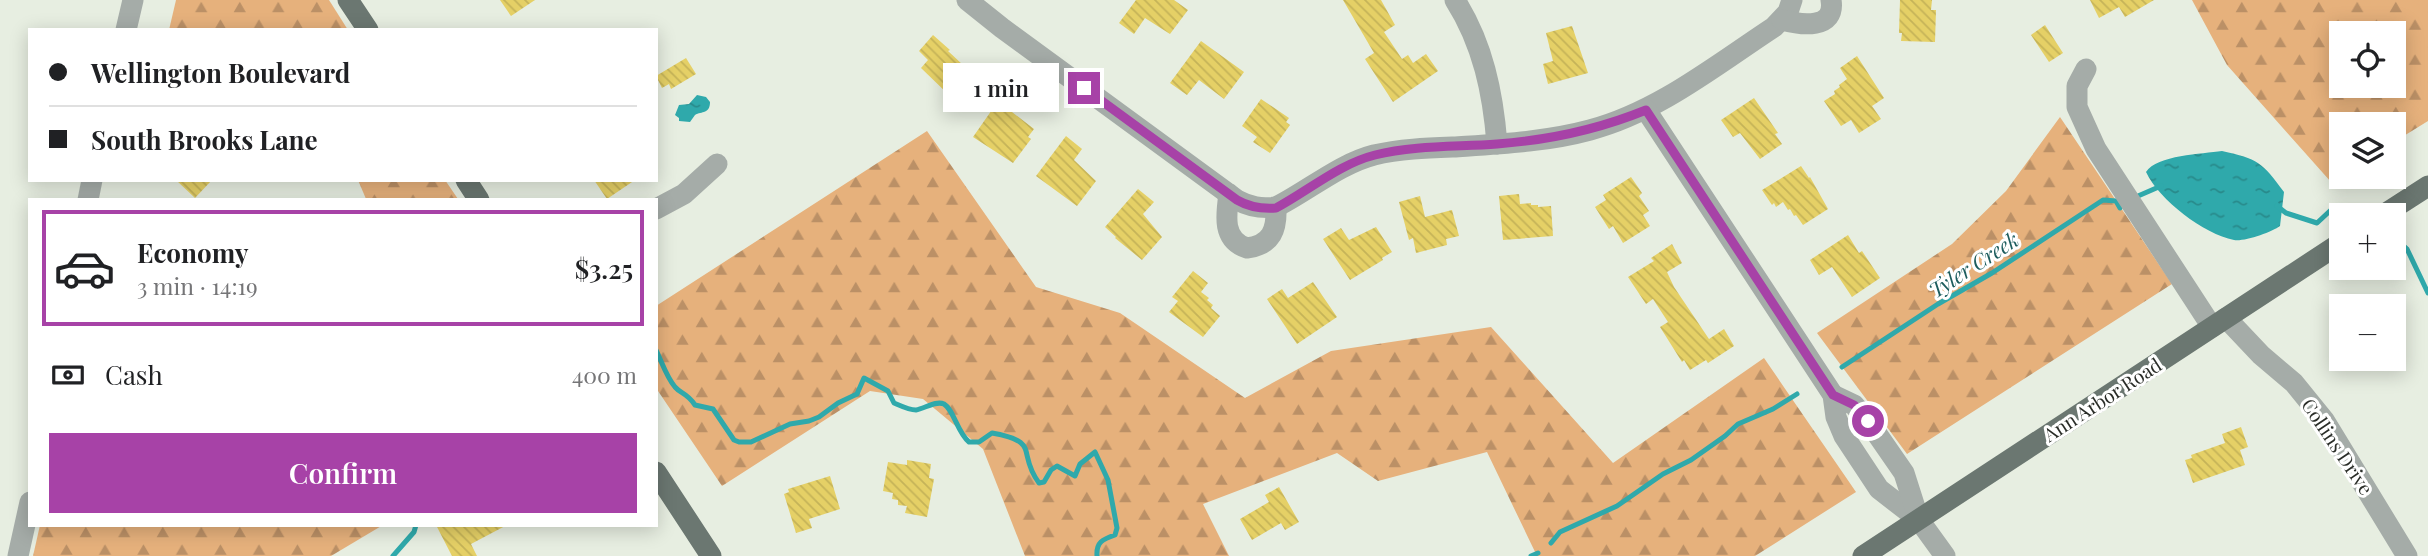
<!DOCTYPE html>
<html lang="en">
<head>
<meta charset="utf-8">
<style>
  body { margin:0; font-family:"Playfair Display",serif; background:#f6f6f6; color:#202124; height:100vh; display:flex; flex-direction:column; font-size:26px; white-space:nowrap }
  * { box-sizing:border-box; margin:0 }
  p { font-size:23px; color:#757577 }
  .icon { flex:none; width:38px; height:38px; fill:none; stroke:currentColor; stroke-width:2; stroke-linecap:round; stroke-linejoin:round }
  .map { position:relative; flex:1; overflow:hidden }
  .drawer { position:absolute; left:28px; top:198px; width:630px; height:329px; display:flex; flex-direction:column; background:#fff; border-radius:0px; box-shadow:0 4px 18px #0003 }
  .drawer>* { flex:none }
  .banner { position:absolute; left:28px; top:28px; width:630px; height:154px; border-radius:0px; box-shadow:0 4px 18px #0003; display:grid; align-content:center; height:154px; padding:0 21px; background:#fff }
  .buttons { position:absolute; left:2329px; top:21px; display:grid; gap:14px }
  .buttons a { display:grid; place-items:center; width:77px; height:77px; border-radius:0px; background:#fff; box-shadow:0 4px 18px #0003; font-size:35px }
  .end { position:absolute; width:32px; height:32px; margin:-16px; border:9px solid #a742a7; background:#fff; box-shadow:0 0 0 4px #fff }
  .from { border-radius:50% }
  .bubble { position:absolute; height:49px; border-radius:0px; background:#fff; box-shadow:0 4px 18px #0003; font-size:23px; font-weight:600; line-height:49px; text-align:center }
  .banner b { display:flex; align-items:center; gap:24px; height:66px; font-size:26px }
  .banner b+b { border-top:2px solid #e0e0e0 }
  .banner i { width:18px; height:18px; background:#202124 }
  ul { padding:12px 0 0; list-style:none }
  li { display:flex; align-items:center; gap:21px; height:116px; margin:0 14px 10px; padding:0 7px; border:4px solid transparent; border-radius:0px }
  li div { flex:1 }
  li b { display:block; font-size:26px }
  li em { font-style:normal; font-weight:600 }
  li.on { border-color:#a742a7 }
  li>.icon { width:63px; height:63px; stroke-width:1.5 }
  .pay { display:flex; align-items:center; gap:18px; height:77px; padding:0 21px; font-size:26px }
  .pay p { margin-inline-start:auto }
  .primary-button { display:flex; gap:14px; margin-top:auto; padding:14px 21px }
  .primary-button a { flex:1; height:80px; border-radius:0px; background:#a742a7; color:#fff; font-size:28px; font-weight:600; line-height:80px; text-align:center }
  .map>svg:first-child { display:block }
  .forest { fill:url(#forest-firs); fill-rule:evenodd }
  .water { fill:url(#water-ripples) }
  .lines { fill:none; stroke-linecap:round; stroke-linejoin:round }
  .stream { stroke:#2fa9ab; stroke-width:5 }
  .building { fill:url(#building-back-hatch) }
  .minor { stroke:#a5aca8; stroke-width:21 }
  .major { stroke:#6b7771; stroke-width:21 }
  .route { stroke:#a742a7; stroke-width:9 }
  .labels { text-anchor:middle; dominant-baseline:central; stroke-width:6; stroke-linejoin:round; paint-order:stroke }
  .street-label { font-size:19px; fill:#2a2d28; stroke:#fff }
  .water-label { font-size:21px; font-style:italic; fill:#1d5d5e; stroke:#fff }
</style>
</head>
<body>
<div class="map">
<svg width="2428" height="556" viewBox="0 0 2428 556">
  <defs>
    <pattern id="forest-firs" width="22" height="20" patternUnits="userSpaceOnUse" patternTransform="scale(1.75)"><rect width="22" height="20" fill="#e6b17c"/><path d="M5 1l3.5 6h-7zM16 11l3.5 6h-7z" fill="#bb9066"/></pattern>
    <pattern id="water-ripples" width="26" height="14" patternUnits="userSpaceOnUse" patternTransform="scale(1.75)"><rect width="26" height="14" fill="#2fa9ab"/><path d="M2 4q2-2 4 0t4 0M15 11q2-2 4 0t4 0" fill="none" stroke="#288a8b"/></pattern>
    <pattern id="building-back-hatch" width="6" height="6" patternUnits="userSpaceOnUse" patternTransform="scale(1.75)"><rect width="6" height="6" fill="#e5d066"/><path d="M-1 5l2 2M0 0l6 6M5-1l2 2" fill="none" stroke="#c5b358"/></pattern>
  </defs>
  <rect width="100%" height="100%" fill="#e7eee1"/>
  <g class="forest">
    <path d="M176 0H329L348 30H169Z"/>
    <path d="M2192 0H2428V121L2394 142V124H2342L2341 176 2331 182 2227 65ZM2394 33V86H2342V33Z"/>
    <path d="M2060 117 2172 284 1907 454 1817 333 1952 244 2006 191Z"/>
    <path d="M927 131 1036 287 1120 313 1245 398 1331 351 1491 327 1613 463 1764 358 1856 492 1755 556H1537L1487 452 1378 481 1337 453 1203 504 1229 556H1025L983 449 923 399 870 391 722 486 656 388V306Z"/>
    <path d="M358 180H445L458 199H366Z"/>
    <path d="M40 525H383L331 556H33Z"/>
  </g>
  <g class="water">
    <path d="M697 95 706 97 710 102C710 114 702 111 695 115L690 122 679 121V118L675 115 679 105 689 104Z"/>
    <path d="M2222 151C2258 159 2262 162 2284 192L2280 226C2272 232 2244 242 2234 240 2204 234 2159 200 2146 172 2157 155 2202 154 2222 151Z"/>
  </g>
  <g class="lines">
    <g class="stream">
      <path d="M2138 196 2161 186"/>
      <path d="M2277 206 2286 213 2317 223 2332 209 2342 215"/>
      <path d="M2394 237 2407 249 2428 293"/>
      <path d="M656 350C662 362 666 376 675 387 682 395 686 392 695 405L713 409 734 440 739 442H751L790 424 809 421 819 417 838 403 857 394 864 378 888 391 894 403C901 406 909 410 916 410 924 409 936 400 944 404 954 410 957 432 969 442H979L992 433C1042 442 1016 452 1039 483L1044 482 1051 470 1057 466 1075 476 1080 464 1095 452 1108 480 1117 528 1115 535C1103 539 1096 542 1097 556"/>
      <path d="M1842 367 1938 304 1992 273 2103 200 2116 201 2120 208"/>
      <path d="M1551 543 1560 532 1617 506 1663 474 1691 460 1725 436 1738 424 1773 409 1797 394"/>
      <path d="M393 556 414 532 416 525"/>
      <path d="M1531 556 1538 553"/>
    </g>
  </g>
  <g class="building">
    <path d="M500 0H535L511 16Z"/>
    <path d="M1136 0H1174L1188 10 1170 34 1145 18 1134 34 1119 23Z"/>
    <path d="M1343 0H1381L1395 25 1384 32 1402 59 1408 55 1413 63 1426 54 1438 71 1393 102 1365 59 1374 53Z"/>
    <path d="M1900 0H1932L1931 10H1936L1935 42 1901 41 1902 33H1899Z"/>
    <path d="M2090 0H2154L2125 17 2119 7 2099 18Z"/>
    <path d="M2045 25 2063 53 2049 62 2031 35Z"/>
    <path d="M1572 26 1588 73 1548 84 1543 64 1553 61 1546 33Z"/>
    <path d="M933 35 950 50 948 51 963 65 960 68 969 76 950 96 921 68 928 60 919 51Z"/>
    <path d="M1201 41 1244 72 1224 99 1199 80 1187 95 1170 83Z"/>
    <path d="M1857 56 1884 98 1872 106 1881 119 1859 133 1851 120 1841 126 1824 101 1835 94 1834 91 1840 87 1839 85 1847 79 1840 68Z"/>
    <path d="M686 58 696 74 671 89 669 84 662 88 656 76Z"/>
    <path d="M1003 94 1018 105 1012 112 1034 129 1028 137 1031 139 1013 163 973 137Z"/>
    <path d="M1754 98 1778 133 1775 134 1782 144 1760 159 1740 133 1733 137 1721 120Z"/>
    <path d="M1261 99 1289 118 1286 122 1290 125 1270 153 1253 142 1257 137 1242 126Z"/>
    <path d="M1066 136 1082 149 1074 160 1096 181 1077 206 1036 176Z"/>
    <path d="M1801 166 1809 178 1810 177 1828 209 1803 225 1796 215 1794 216 1790 209 1788 210 1783 202 1776 207 1774 203 1772 205 1762 190Z"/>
    <path d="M1631 177 1642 193 1639 196 1649 211 1643 215 1650 226 1623 243 1613 226 1609 229 1595 207 1606 200 1603 195Z"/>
    <path d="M176 180H212L195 198Z"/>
    <path d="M594 180H635L607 199Z"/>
    <path d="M1138 189 1154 202 1143 214 1162 237 1142 260 1115 238 1116 237 1105 227Z"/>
    <path d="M1519 194 1520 204 1531 203V205H1538V207L1551 206 1553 236 1503 240 1499 196Z"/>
    <path d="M1420 196 1425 217 1452 210 1459 236 1446 239 1447 245 1416 253 1413 238 1409 240 1399 202Z"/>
    <path d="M1376 227 1392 252 1382 258 1383 260 1350 280 1323 239 1341 228 1349 240Z"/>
    <path d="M1848 235 1859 253 1862 251 1880 278 1852 297 1832 267 1819 275 1810 260Z"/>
    <path d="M1672 244 1682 263 1667 272 1674 287 1709 339 1724 329 1734 346 1708 363 1706 360 1690 370 1684 360 1682 362 1660 327 1668 322 1653 299 1646 304 1628 277 1654 261 1651 258Z"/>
    <path d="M1193 271 1208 283 1201 292 1209 298 1207 300 1213 305 1211 308 1220 316 1203 337 1169 312 1178 301 1172 297Z"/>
    <path d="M1313 282 1337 317 1297 344 1267 299 1282 289 1288 298Z"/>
    <path d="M2241 427 2248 447 2240 450 2245 465 2193 483 2185 460 2192 458 2191 455 2225 443 2222 434Z"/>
    <path d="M907 460 931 464 929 478 934 479 927 517 905 513 907 506 898 505V500L892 499 893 493 883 491 888 462 907 465Z"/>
    <path d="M830 476 840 509 809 519 812 528 796 533 784 494 789 492 788 489Z"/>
    <path d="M1279 487 1299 522 1285 530 1281 523 1252 540 1240 519 1269 502 1265 495Z"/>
    <path d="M436 525H507L471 544 477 556H452Z"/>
  </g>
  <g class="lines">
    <g class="minor">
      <path d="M967 0 1002 28 1237 200C1250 207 1261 209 1276 207 1308 191 1339 164 1374 155 1400 149 1427 148 1453 147 1499 144 1546 142 1590 130 1658 112 1716 65 1774 27L1788 12 1792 0"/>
      <path d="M1455 0C1483 44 1493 93 1497 144"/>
      <path d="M1782 20C1801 25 1836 30 1831 0"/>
      <path d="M126 30 133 0"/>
      <path d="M2086 69 2077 86V107L2096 149 2212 327"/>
      <path d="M1646 110 1833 395 1836 417 1844 436 1879 489 1919 520 1945 556"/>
      <path d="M1229 194C1226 215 1222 240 1247 248 1272 245 1277 229 1276 207"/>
      <path d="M88 200 92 180"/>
      <path d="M656 209 684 194 717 164"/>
      <path d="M2226 318 2261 355 2294 383 2324 420 2407 556"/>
      <path d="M1833 395 1854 405 1868 421 1904 473 1919 520"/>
      <path d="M18 556 30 502"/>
    </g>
    <g class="major">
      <path d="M348 0 368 30"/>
      <path d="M466 180 479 200"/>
      <path d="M2383 215 2428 186"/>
      <path d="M656 472 711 556"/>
      <path d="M1863 556 2342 242"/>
    </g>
  </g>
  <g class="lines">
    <path class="route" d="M1084 88 1237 200C1249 207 1262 209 1276 208 1308 191 1339 164 1375 155 1414 145 1457 147 1497 144 1550 140 1597 130 1646 110L1833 395 1854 405 1868 421"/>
  </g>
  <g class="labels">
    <g class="street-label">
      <text transform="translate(2102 399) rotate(-33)">Ann Arbor Road</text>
      <text transform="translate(2338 446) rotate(56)">Collins Drive</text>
    </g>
    <g class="water-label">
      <text transform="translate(1973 264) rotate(-33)">Tyler Creek</text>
    </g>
  </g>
</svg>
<div class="buttons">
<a><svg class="icon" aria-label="locate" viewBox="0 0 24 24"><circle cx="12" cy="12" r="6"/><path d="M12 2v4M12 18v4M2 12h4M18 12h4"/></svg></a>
<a><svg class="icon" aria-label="layers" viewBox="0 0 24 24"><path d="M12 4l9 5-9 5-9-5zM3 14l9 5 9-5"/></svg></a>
<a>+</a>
<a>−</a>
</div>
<i class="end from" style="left:1868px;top:421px"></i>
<i class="end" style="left:1084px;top:88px"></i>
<div class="bubble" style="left:943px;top:63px;width:116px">1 min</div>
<div class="banner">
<b><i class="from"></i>Wellington Boulevard</b>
<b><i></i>South Brooks Lane</b>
</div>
<section class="drawer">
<ul>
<li class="on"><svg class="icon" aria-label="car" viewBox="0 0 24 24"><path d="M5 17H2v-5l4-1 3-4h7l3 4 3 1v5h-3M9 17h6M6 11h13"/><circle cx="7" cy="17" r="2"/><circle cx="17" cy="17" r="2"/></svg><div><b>Economy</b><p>3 min · 14:19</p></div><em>$3.25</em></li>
</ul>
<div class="pay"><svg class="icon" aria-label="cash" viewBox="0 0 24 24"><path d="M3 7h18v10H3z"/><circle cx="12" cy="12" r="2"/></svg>Cash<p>400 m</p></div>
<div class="primary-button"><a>Confirm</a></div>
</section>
</div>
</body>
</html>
